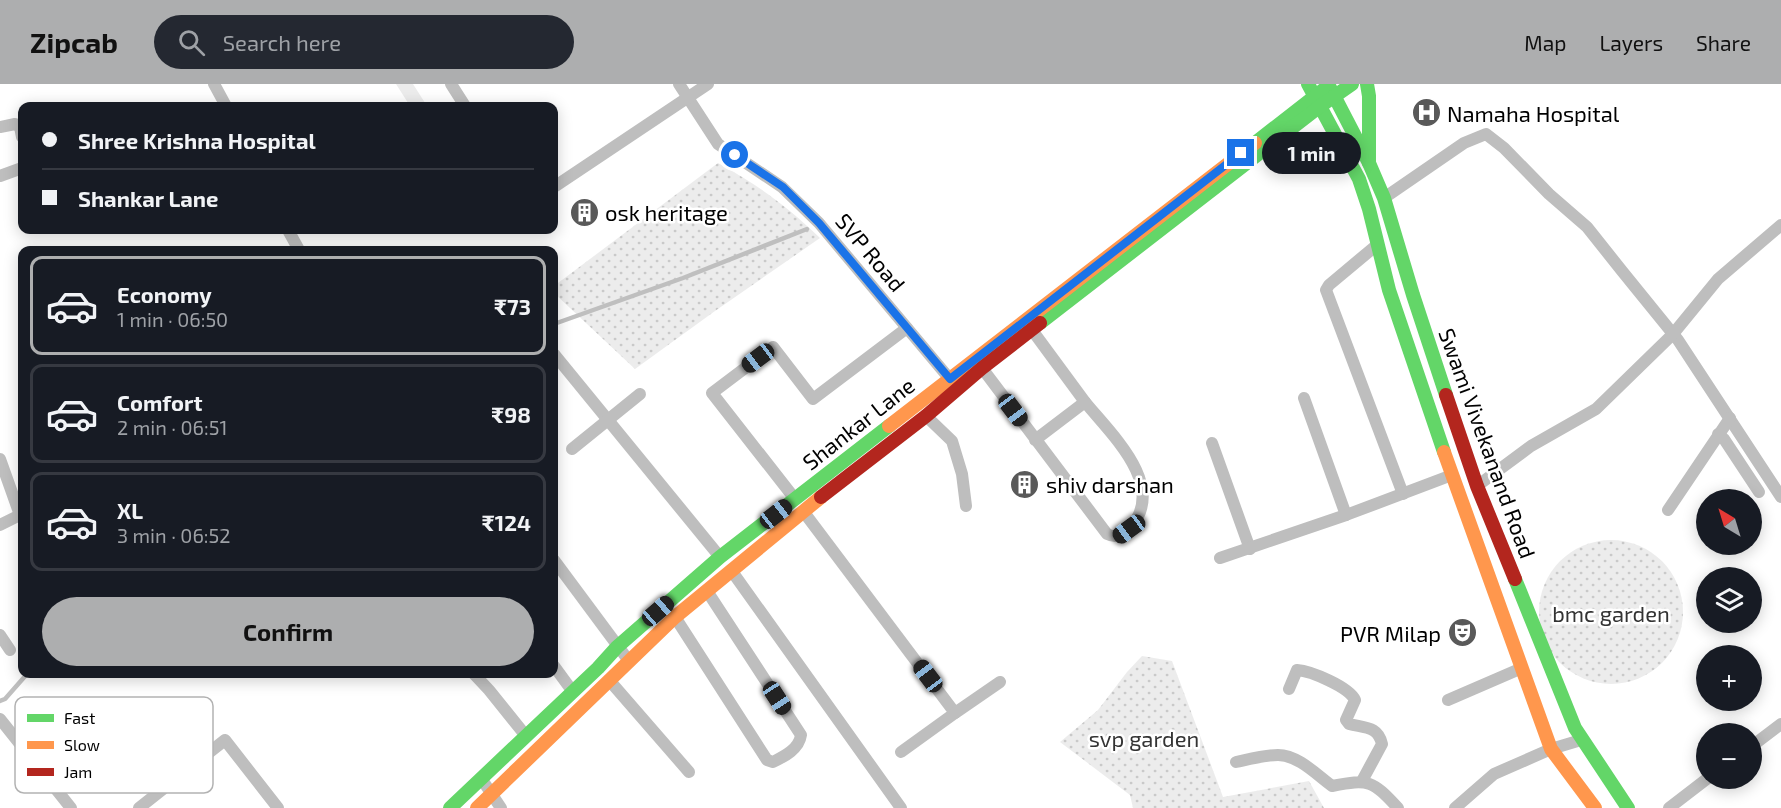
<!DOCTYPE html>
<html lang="en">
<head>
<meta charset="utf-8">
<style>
  body { margin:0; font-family:"Exo 2",sans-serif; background:#242831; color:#f1f3f6; height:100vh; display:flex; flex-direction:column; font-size:22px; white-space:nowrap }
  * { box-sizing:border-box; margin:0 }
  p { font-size:20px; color:#9ea1a6 }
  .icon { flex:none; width:33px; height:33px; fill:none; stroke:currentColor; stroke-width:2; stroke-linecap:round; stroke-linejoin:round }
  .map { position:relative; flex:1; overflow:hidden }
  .sheet { position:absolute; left:18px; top:162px; width:540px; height:432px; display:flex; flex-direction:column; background:#171b24; border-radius:12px; box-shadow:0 3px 15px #0003 }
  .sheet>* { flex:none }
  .top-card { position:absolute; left:18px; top:18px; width:540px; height:132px; border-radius:12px; box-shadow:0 3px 15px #0003; display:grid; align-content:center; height:132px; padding:0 24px; background:#171b24 }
  .needle { width:39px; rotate:322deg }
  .controls { position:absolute; left:1696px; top:405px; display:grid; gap:12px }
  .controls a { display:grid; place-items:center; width:66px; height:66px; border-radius:50%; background:#171b24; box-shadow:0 3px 15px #0003; font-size:30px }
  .end { position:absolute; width:27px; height:27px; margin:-14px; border:8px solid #1a73e8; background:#fff; box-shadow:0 0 0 3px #fff }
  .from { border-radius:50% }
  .bubble { position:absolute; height:42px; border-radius:21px; background:#171b24; box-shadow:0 3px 15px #0003; font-size:20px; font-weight:700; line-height:42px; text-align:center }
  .car { position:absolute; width:18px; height:36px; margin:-18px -9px; border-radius:8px; box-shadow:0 0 4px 2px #0007; background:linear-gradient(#222 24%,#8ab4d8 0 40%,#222 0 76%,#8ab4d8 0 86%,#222 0) }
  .top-card b { display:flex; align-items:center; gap:21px; height:57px; font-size:22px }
  .top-card b+b { border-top:2px solid #363941 }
  .top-card i { width:15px; height:15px; background:#f1f3f6 }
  ul { padding:10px 0 0; list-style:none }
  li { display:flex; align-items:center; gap:18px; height:99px; margin:0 12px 9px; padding:0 12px; border:3px solid #363941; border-radius:12px }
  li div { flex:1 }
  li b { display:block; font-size:22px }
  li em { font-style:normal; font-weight:700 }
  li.active { border-color:#adaeaf }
  li>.icon { width:54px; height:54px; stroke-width:1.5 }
  .primary-button { display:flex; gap:12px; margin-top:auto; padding:12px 24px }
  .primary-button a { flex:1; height:69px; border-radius:36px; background:#adaeaf; color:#111; font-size:24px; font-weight:700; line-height:69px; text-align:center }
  header { display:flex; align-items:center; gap:36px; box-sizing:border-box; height:84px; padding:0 30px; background:#adaeaf; color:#111 }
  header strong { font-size:28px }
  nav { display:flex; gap:33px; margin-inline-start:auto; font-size:21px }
  .search { width:420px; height:54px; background:#242831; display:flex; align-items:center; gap:15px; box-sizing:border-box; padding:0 21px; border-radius:33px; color:#9ea1a6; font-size:22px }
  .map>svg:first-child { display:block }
  .green { fill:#ececec }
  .park { fill:url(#park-dots) }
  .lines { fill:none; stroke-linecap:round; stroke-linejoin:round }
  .stream { stroke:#bfbfbf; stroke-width:4.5 }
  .street { stroke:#bebebe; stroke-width:12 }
  .fast { stroke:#63d668; stroke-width:14 }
  .slow { stroke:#ff974d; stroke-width:14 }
  .jam { stroke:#b3261e; stroke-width:14 }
  .route { stroke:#1a73e8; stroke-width:8 }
  .labels { text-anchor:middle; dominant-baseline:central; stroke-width:5; stroke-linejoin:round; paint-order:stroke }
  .poi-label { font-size:22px; fill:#000; stroke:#fff; text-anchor:start }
  .street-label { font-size:22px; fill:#000; stroke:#fff }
  .park-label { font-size:22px; fill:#333; stroke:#fff }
  .key { fill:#fff; stroke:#b2b2b2; stroke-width:1.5 }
  .key-label { font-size:16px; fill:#000 }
</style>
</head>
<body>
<header>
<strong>Zipcab</strong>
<div class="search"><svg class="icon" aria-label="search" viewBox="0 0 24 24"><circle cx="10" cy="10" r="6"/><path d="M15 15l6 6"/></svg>Search here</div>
<nav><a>Map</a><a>Layers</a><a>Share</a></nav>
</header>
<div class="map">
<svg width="1781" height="724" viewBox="0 0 1781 724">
  <defs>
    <pattern id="park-dots" width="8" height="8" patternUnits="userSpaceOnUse" patternTransform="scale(1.5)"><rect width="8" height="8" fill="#ececec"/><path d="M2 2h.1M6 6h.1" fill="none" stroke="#c9c9c9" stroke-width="1.8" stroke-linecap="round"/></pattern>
  </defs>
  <rect width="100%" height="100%" fill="#fff"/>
  <path class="green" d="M396 0H413L427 22H410Z"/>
  <g class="park">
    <path d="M718 79C758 101 787 122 820 154L715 227 635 285 554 209V202Z"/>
    <circle cx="1611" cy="528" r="72"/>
    <path d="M1142 572 1172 577 1223 713 1309 697 1324 724H1133L1130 711 1060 658 1098 626 1127 588Z"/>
  </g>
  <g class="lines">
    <g class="stream">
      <path d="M554 240 683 194 807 145"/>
      <path d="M0 617 5 615 27 590"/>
    </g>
    <g class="street">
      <path d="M214 0 226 22"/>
      <path d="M451 0 465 22"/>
      <path d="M679 0 718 60 782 103 819 139 954 300"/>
      <path d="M0 43 15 40 20 43 22 53"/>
      <path d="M0 92 22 84"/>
      <path d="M554 103 708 0"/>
      <path d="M1384 114 1464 59 1486 50 1504 64 1549 110 1587 143 1622 187 1678 256 1781 413"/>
      <path d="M288 146 299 166"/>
      <path d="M1378 160 1329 201 1326 206 1403 410"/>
      <path d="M1032 246 1085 318"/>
      <path d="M554 270 720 473"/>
      <path d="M982 284 1107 450C1117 455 1124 451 1131 443 1167 401 1111 350 1085 318L1035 356"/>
      <path d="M1304 314 1346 431"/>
      <path d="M926 332 952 357 962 390 966 422"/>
      <path d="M1718 350 1724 355 1759 408"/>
      <path d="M1212 359 1250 465"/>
      <path d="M572 365 640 310"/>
      <path d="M0 375 20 431"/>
      <path d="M1477 402 1531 362 1596 325 1673 250 1718 195 1781 141"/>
      <path d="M795 415 712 309 773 263 813 315 907 244"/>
      <path d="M1668 426 1730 334"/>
      <path d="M803 427 955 629 901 668"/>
      <path d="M0 441 22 430"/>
      <path d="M1220 474 1346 431 1452 391"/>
      <path d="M554 476 629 577"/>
      <path d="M731 486 901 724"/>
      <path d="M675 533 767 676 773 678C785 672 799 665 801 651L707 507"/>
      <path d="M0 551 10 566"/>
      <path d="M554 582 573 608"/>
      <path d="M474 590 489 606 526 652"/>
      <path d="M609 596 689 688"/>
      <path d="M1289 605 1297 586C1311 587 1349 603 1355 616L1346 636 1349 640C1365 644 1378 642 1382 660L1362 697"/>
      <path d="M1448 616 1522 584"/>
      <path d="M955 629 1000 598"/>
      <path d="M0 635 71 724"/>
      <path d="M1752 662 1781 640"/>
      <path d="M1236 678C1250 675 1265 671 1278 671 1298 671 1317 691 1332 702 1369 695 1372 696 1398 724"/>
      <path d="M481 694 501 724"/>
      <path d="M139 724 225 656 278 724"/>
      <path d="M1455 724 1494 690 1551 665 1581 656"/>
      <path d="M1669 724 1708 694"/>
    </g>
    <g class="fast">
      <path d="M1308 0 1359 95 1369 125 1389 206 1444 368"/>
      <path d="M1328 0 1369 79 1384 114 1413 211 1446 311"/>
      <path d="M1367 0 1369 12V79"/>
      <path d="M1255 59 1323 6"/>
      <path d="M1040 239 1319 23 1352 0"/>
      <path d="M1515 495 1575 644 1628 724"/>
      <path d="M450 724 598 584 617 563 720 473 889 342"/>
    </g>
    <g class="slow">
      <path d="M889 342 1255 59"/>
      <path d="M1444 368 1551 665 1595 724"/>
      <path d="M477 724 675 533 821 413"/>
    </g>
    <g class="jam">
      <path d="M1446 311 1477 402 1515 495"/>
      <path d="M821 413 926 332 982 284 1040 239"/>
    </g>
  </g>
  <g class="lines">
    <path class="route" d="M735 71 783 103 819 139 950 295 1241 69"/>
  </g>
  <defs>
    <symbol id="hospital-disc" viewBox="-11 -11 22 22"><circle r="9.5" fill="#595959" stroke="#fff"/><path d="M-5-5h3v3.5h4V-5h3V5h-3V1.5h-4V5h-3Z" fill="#fff"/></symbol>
    <symbol id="building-disc" viewBox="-11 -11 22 22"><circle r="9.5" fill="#595959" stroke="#fff"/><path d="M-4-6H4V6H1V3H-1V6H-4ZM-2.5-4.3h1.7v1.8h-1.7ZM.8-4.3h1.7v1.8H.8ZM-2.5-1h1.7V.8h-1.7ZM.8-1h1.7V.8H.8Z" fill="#fff"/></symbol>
    <symbol id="theatre-disc" viewBox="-11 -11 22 22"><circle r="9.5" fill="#595959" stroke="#fff"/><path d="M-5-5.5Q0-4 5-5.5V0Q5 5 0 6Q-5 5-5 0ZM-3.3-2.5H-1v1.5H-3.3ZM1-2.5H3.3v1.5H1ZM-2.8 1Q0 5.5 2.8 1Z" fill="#fff"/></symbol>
  </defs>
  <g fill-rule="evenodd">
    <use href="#hospital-disc" x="1410" y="12" width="33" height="33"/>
    <use href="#building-disc" x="568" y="112" width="33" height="33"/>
    <use href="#building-disc" x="1008" y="384" width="33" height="33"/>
    <use href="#theatre-disc" x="1446" y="532" width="33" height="33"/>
  </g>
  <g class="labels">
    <g class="poi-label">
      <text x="1447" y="29">Namaha Hospital</text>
      <text x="605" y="128">osk heritage</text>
      <text x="1046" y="400">shiv darshan</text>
      <text x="1441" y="549" text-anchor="end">PVR Milap</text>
    </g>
    <g class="street-label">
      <text transform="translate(871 168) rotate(50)">SVP Road</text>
      <text transform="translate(858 339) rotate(-38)">Shankar Lane</text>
      <text transform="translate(1488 359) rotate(70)">Swami Vivekanand Road</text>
    </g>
    <g class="park-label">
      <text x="1611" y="529">bmc garden</text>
      <text x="1144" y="654">svp garden</text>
    </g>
  </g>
  <rect x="15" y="613" width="198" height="96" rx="9" class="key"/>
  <rect x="27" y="630" width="27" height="8" fill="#63d668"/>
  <rect x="27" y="657" width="27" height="8" fill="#ff974d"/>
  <rect x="27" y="684" width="27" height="8" fill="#b3261e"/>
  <g class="key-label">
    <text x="64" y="640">Fast</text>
    <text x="64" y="667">Slow</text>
    <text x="64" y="694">Jam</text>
  </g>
</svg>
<div class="controls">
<a><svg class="needle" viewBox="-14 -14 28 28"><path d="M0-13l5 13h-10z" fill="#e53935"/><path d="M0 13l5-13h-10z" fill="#9ea1a6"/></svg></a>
<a><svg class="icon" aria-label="layers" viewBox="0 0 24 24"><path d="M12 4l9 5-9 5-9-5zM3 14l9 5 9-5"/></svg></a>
<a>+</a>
<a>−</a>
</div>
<i class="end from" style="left:735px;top:71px"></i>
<i class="end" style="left:1241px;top:69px"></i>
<div class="bubble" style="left:1262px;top:48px;width:99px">1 min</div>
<i class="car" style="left:758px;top:274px;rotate:233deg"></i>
<i class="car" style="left:1013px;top:326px;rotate:143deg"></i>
<i class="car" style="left:776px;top:430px;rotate:52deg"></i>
<i class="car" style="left:1129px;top:445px;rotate:234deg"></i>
<i class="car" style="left:658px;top:527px;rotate:49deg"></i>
<i class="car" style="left:928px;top:592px;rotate:323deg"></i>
<i class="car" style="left:777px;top:614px;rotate:147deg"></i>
<div class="top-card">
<b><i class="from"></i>Shree Krishna Hospital</b>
<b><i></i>Shankar Lane</b>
</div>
<section class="sheet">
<ul>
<li class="active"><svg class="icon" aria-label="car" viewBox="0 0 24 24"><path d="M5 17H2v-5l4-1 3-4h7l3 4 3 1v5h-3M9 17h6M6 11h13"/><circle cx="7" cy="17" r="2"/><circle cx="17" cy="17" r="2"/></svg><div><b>Economy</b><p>1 min · 06:50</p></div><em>₹73</em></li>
<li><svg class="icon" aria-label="car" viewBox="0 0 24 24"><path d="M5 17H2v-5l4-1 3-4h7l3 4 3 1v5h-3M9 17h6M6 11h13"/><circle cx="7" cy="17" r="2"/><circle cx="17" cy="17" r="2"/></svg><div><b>Comfort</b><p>2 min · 06:51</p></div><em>₹98</em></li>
<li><svg class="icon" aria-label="car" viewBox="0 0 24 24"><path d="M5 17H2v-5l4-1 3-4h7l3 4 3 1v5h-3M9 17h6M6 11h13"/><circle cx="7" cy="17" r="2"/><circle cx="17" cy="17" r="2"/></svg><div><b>XL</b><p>3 min · 06:52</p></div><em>₹124</em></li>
</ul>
<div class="primary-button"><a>Confirm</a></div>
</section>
</div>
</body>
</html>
